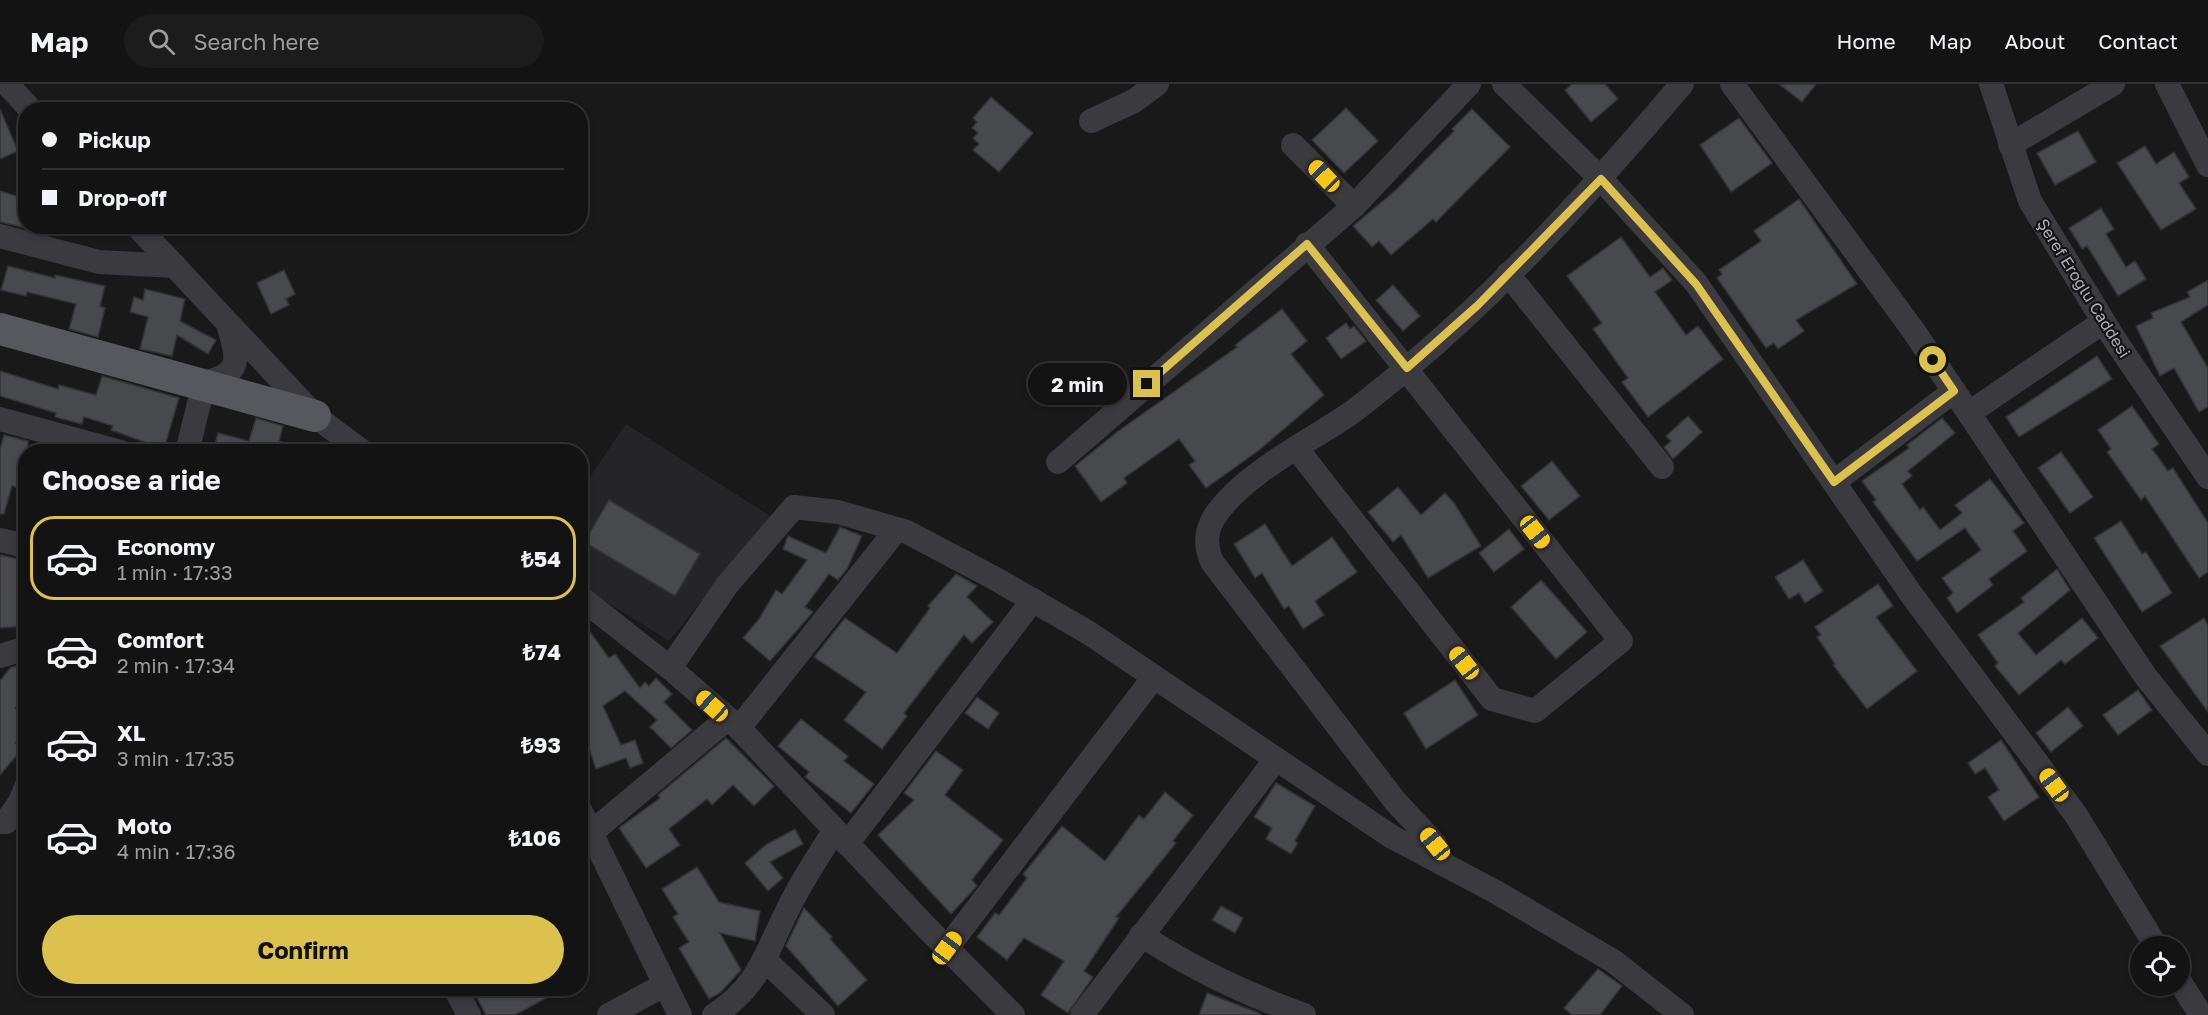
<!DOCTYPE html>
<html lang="en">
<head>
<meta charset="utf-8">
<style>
  body { margin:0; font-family:"Golos Text",sans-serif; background:#1c1c1d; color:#f1f3f6; height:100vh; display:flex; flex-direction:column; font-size:22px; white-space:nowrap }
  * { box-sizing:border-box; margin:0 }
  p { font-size:20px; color:#9d9ea0 }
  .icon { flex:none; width:33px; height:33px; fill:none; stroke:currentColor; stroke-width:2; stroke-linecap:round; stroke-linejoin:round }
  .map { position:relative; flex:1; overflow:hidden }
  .details { position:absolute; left:18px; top:360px; width:570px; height:552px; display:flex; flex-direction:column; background:#131314; border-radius:24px; box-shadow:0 3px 9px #0003,0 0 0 2px #323234 }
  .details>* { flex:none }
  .hud { position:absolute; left:18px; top:18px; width:570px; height:132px; border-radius:24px; box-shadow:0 3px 9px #0003,0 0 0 2px #323234; display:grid; align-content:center; height:132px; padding:0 24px; background:#131314 }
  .tools { position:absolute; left:2130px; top:852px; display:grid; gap:12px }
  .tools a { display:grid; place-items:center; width:60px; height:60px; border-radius:50%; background:#131314; box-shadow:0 3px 9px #0003,0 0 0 2px #323234; font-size:30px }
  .end { position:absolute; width:27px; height:27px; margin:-14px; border:8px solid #ddc14e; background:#111; box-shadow:0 0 0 3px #111 }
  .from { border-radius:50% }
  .bubble { position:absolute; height:42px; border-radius:21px; background:#131314; box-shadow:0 3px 9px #0003,0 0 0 2px #323234; font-size:20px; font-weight:700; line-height:42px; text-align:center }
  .car { position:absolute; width:18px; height:36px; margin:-18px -9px; border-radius:8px; box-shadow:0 0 4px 2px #0007; background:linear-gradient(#f5c518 24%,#345 0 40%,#f5c518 0 76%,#345 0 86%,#f5c518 0) }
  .hud b { display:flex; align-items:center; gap:21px; height:57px; font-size:22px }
  .hud b+b { border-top:2px solid #323234 }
  .hud i { width:15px; height:15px; background:#f1f3f6 }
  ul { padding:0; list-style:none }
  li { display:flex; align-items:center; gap:18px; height:84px; margin:0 12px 9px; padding:0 12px; border:3px solid transparent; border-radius:24px }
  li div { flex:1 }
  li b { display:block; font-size:22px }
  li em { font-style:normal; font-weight:700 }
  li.active { border-color:#ddc14e }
  li>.icon { width:54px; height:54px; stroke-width:1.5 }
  h2 { padding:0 24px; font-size:27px; line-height:72px }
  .cta { display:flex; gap:12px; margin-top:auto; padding:12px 24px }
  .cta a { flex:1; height:69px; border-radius:36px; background:#ddc14e; color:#111; font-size:24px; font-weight:700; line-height:69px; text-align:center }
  header { display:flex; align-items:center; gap:36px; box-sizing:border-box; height:84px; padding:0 30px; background:#131314; border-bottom:2px solid #323234 }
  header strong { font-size:28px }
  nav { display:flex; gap:33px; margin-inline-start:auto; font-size:21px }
  .search { width:420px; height:54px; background:#1c1c1d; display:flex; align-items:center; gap:15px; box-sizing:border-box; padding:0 21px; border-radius:33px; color:#9d9ea0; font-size:22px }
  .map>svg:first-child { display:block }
  .built { fill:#252527 }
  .building { fill:#48494d; stroke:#333336; stroke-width:1.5 }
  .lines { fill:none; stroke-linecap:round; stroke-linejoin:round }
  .minor { stroke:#3a3a3f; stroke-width:24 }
  .major { stroke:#57575e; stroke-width:32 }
  .route { stroke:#ddc14e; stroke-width:8 }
  .labels { text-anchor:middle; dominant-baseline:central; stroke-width:4.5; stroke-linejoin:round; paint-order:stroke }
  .street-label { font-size:16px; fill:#adafb9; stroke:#141415 }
</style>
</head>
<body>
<header>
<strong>Map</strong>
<div class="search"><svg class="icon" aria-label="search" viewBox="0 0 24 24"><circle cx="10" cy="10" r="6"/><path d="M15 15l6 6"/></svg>Search here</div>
<nav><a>Home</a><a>Map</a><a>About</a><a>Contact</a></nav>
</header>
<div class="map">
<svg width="2208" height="931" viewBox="0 0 2208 931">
  <rect width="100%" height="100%" fill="#19191a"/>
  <path class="built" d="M626 340 770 432 669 557 581 502V406Z"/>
  <g class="building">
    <path d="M1572 0H1605L1618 15 1591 38 1565 6Z"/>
    <path d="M1779 0H1816L1802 18Z"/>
    <path d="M991 13 1033 49 999 88 973 66 979 60 973 54 978 49 972 44 977 38 973 34Z"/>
    <path d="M1346 24 1378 57 1344 89 1312 56Z"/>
    <path d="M0 25 18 67 0 75Z"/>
    <path d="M1472 25 1510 63 1436 138 1433 135 1391 171 1379 157 1372 163 1353 142 1396 106 1454 47 1452 45Z"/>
    <path d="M1739 34 1772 79 1731 108 1700 61Z"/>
    <path d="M2078 47 2096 78 2055 101 2037 69Z"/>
    <path d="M2145 62 2156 80 2174 68 2189 93 2179 99 2196 125 2161 146 2117 79Z"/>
    <path d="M0 107 26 115V144L0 138Z"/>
    <path d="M1799 115 1857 200 1796 236 1804 247 1778 265 1774 259 1766 264 1717 194 1722 190 1719 186 1761 157 1754 147Z"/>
    <path d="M2101 124 2114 145 2106 150 2126 183 2135 177 2146 195 2118 212 2087 162 2082 165 2069 144Z"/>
    <path d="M1621 153 1650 193 1663 184 1672 196 1655 208 1686 251 1698 242 1723 275 1648 333 1622 298 1628 294 1593 245 1602 239 1567 192Z"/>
    <path d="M8 182 55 194V191L105 202 100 222 105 224 98 253 69 245 76 220 27 208 26 212 1 206Z"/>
    <path d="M284 186 295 210 286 215 289 221 271 230 257 199Z"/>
    <path d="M2208 196V221L2181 238 2208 284V323L2199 328 2174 284 2160 292 2136 242 2153 234 2151 229 2190 213 2187 208Z"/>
    <path d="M1393 201 1420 232 1403 247 1376 216Z"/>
    <path d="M145 205 185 215 180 237 216 256 208 270 177 251 172 272 140 265 148 233 130 228 134 213 143 216Z"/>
    <path d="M1282 225 1307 257 1291 270 1324 311 1258 367 1206 404 1189 381 1195 377 1179 355 1124 394 1127 399 1101 418 1075 382 1117 348 1237 263 1235 261Z"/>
    <path d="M1346 239 1350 245 1354 242 1366 257 1341 275 1326 254Z"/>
    <path d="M2097 272 2112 295 2019 353 2006 333Z"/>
    <path d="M0 287 58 305 59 301 96 311 102 292 179 314 164 365 111 346 113 342 84 333 82 340 55 333 56 329 0 312Z"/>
    <path d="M2132 322 2159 360 2152 365 2168 387 2173 384 2208 439V488L2199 494 2145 412 2141 416 2107 368 2111 365 2098 346Z"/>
    <path d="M1688 332 1702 348 1673 375 1664 363 1671 357 1666 352Z"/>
    <path d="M256 334 283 342 279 357 303 368H213L218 349 249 357Z"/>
    <path d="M1942 334 1955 349 1908 387 1912 392 1902 400 1920 426 1923 423 1940 446 1962 429 1955 421 1990 395 2024 439 2013 447 2027 467 1989 495 1993 501 1957 529 1947 514 1953 509 1942 494 1981 466 1965 444 1917 477 1873 418 1876 416 1862 397 1909 364 1907 361Z"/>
    <path d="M4 351 28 357 26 406 12 402 4 430H0V365Z"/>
    <path d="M2061 368 2093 413 2070 429 2038 384Z"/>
    <path d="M1552 377 1580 412 1549 436 1521 402Z"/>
    <path d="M1398 403 1421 431 1445 409 1454 419 1481 462 1428 494 1401 451 1393 458 1368 428Z"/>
    <path d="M609 416 700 470 675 512 584 458Z"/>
    <path d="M2121 437 2142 470 2146 468 2172 509 2142 528 2094 454Z"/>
    <path d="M1265 440 1292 482 1332 453 1357 488 1315 517 1324 531 1303 545 1289 522 1284 525 1262 489 1255 494 1234 460Z"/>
    <path d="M840 443 862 452 847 485 838 496 829 490 805 523 813 528 770 577 743 554 759 535 776 506 782 510 807 476 783 465 788 452 826 469Z"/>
    <path d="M1509 445 1524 465 1494 488 1479 469Z"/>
    <path d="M0 471 23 476 26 542 0 544Z"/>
    <path d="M1803 476 1823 507 1805 519 1799 509 1789 515 1775 493Z"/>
    <path d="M2057 485 2070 506 2018 549 2036 571 2082 534 2098 554 2065 580 2061 576 2019 611 1995 582 1998 579 1978 551 2024 518 2021 514Z"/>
    <path d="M956 490 977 502 967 513 993 538 972 559 964 551 904 629 907 632 882 665 844 636 866 608 814 573 845 534 897 569 930 524 928 522Z"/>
    <path d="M1541 496 1587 548 1556 575 1511 523Z"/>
    <path d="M1878 500 1893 522 1876 533 1917 587 1867 625 1833 581 1835 580 1817 553 1821 551 1815 543Z"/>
    <path d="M580 534 609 574 615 570 640 604 645 598 649 602 656 594 672 610 664 618 692 646 671 664 650 643 657 636 625 607 603 622 621 661 635 656 643 679 630 684 626 674 596 685 588 661 585 662 580 653Z"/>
    <path d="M2204 534 2208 542V628L2160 562Z"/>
    <path d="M26 579V609L15 624 26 632V644L15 659 22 665 0 691V597L10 584Z"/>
    <path d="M1455 596 1478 631 1426 665 1404 629Z"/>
    <path d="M2138 606 2152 626 2118 651 2103 631Z"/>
    <path d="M977 613 999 629 988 645 965 629Z"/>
    <path d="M2068 623 2083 642 2051 668 2036 649Z"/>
    <path d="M801 635 848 672 844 677 874 700 851 729 805 693 809 688 778 662Z"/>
    <path d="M726 654 774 702 754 722 733 701 712 721 707 715 669 745 680 761 646 784 619 744 660 714 658 711Z"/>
    <path d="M2001 656 2039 713 2004 737 1988 713 1999 706 1985 684 1975 690 1968 679Z"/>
    <path d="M936 667 963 686 945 711 1003 756 972 796 977 802 951 830 878 751 914 716 904 709Z"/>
    <path d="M1276 699 1315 722 1295 757 1298 759 1291 770 1266 755 1272 744 1254 733Z"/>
    <path d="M1165 708 1193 731 1173 757 1176 759 1116 833 1119 834 1084 887 1093 893 1068 929 1041 911 1064 877 1024 854 1007 876 977 853 995 829 999 831 1027 794 1023 790 1062 742 1105 777 1139 731 1144 735Z"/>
    <path d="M795 745 803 760 770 778 783 794 768 807 745 779 767 760Z"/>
    <path d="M697 783 719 818 760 827 755 857 720 849 741 886 720 909 709 915 679 864 689 858 673 833 678 830 662 805Z"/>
    <path d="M1221 822 1243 834 1235 849 1212 836Z"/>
    <path d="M804 824 832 853 830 855 867 896 838 922 786 862Z"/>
    <path d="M1598 885 1622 902 1600 931H1572L1564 924Z"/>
    <path d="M472 904H565L515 931H486Z"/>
    <path d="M1207 909 1259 929 1261 931H1199Z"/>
  </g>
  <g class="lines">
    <g class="minor">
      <path d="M7 0 31 26"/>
      <path d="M1504 0 1601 95 1696 199 1911 510 2076 731 2156 862"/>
      <path d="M1732 0 1913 246 2146 593 2208 670"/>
      <path d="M1991 0 2030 117 2115 256 2208 393"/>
      <path d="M2167 0 2208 81"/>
      <path d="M1091 37 1134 17 1157 0"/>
      <path d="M1293 61 1354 122"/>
      <path d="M2010 61 2113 0"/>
      <path d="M137 142 315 332 363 368"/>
      <path d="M0 152 99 178 175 182"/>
      <path d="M1508 190 1662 383"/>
      <path d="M1969 329 2103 238"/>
      <path d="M0 335 121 368"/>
      <path d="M1297 365 1492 615 1535 627 1621 557 1307 160"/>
      <path d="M187 368 204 299C244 289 238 274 228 240"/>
      <path d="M1058 378 1354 122 1469 0"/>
      <path d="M1834 398 1954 307"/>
      <path d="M0 456 26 462"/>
      <path d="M580 513 670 584 739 644 926 843 1013 931"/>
      <path d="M0 572 26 564"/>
      <path d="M670 584 727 501 794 423 838 428 907 448 996 495 1089 549 1392 753 1496 808 1613 877 1682 931"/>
      <path d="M739 644 897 445"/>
      <path d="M580 726 680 931"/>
      <path d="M0 738H6L20 718 26 703"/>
      <path d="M591 749 727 635"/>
      <path d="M847 760 1033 516"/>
      <path d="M1443 780 1435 760 1395 717 1212 478C1205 461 1205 448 1215 432 1243 390 1307 359 1348 331 1368 317 1386 301 1405 286 1507 201 1596 101 1682 0"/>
      <path d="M1141 851C1195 886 1244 909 1304 931"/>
      <path d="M947 864 1154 593"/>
      <path d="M766 877 823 931"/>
      <path d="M2180 898 2201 931"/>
      <path d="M455 904 469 931"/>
      <path d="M609 931 664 901"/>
      <path d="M714 931C758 903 765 871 787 827 800 799 818 773 834 747"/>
      <path d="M1082 931 1276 675"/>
    </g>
    <path class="major" d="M0 245 315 332"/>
  </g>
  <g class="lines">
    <path class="route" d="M1147 300 1307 160 1407 284 1478 221 1601 95 1696 200 1834 398 1954 307 1933 276"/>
  </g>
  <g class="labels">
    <g class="street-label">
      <text transform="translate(2084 204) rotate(58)">Şeref Eroğlu Caddesi</text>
    </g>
  </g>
</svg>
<div class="tools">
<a><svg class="icon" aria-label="locate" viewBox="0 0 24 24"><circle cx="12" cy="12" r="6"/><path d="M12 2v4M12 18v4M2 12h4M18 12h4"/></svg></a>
</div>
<i class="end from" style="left:1933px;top:276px"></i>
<i class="end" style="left:1147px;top:300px"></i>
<div class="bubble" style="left:1028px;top:279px;width:99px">2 min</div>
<i class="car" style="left:1324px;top:92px;rotate:316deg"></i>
<i class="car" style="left:1535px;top:448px;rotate:142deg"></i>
<i class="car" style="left:1464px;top:579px;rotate:322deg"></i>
<i class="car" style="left:712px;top:622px;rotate:312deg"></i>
<i class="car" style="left:2054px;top:701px;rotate:324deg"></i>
<i class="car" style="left:1435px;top:760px;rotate:321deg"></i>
<i class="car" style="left:947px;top:864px;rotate:37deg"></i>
<div class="hud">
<b><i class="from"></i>Pickup</b>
<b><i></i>Drop-off</b>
</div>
<section class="details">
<h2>Choose a ride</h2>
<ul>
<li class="active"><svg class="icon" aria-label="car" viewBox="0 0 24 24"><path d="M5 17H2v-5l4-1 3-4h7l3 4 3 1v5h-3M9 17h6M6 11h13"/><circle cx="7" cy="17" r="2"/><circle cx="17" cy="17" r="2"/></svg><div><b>Economy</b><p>1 min · 17:33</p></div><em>₺54</em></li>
<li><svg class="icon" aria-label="car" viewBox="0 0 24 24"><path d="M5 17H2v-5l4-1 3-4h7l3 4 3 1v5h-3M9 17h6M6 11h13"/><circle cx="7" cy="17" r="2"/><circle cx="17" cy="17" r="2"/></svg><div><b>Comfort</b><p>2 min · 17:34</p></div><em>₺74</em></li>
<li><svg class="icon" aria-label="car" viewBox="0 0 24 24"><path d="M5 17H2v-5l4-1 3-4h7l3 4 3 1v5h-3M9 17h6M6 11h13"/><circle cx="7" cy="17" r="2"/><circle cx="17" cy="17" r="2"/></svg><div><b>XL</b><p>3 min · 17:35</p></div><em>₺93</em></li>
<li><svg class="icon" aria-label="car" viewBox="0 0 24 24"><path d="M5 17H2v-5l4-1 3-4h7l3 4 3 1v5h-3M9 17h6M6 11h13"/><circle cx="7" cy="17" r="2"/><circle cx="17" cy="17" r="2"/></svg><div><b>Moto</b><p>4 min · 17:36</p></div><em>₺106</em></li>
</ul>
<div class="cta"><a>Confirm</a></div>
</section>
</div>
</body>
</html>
